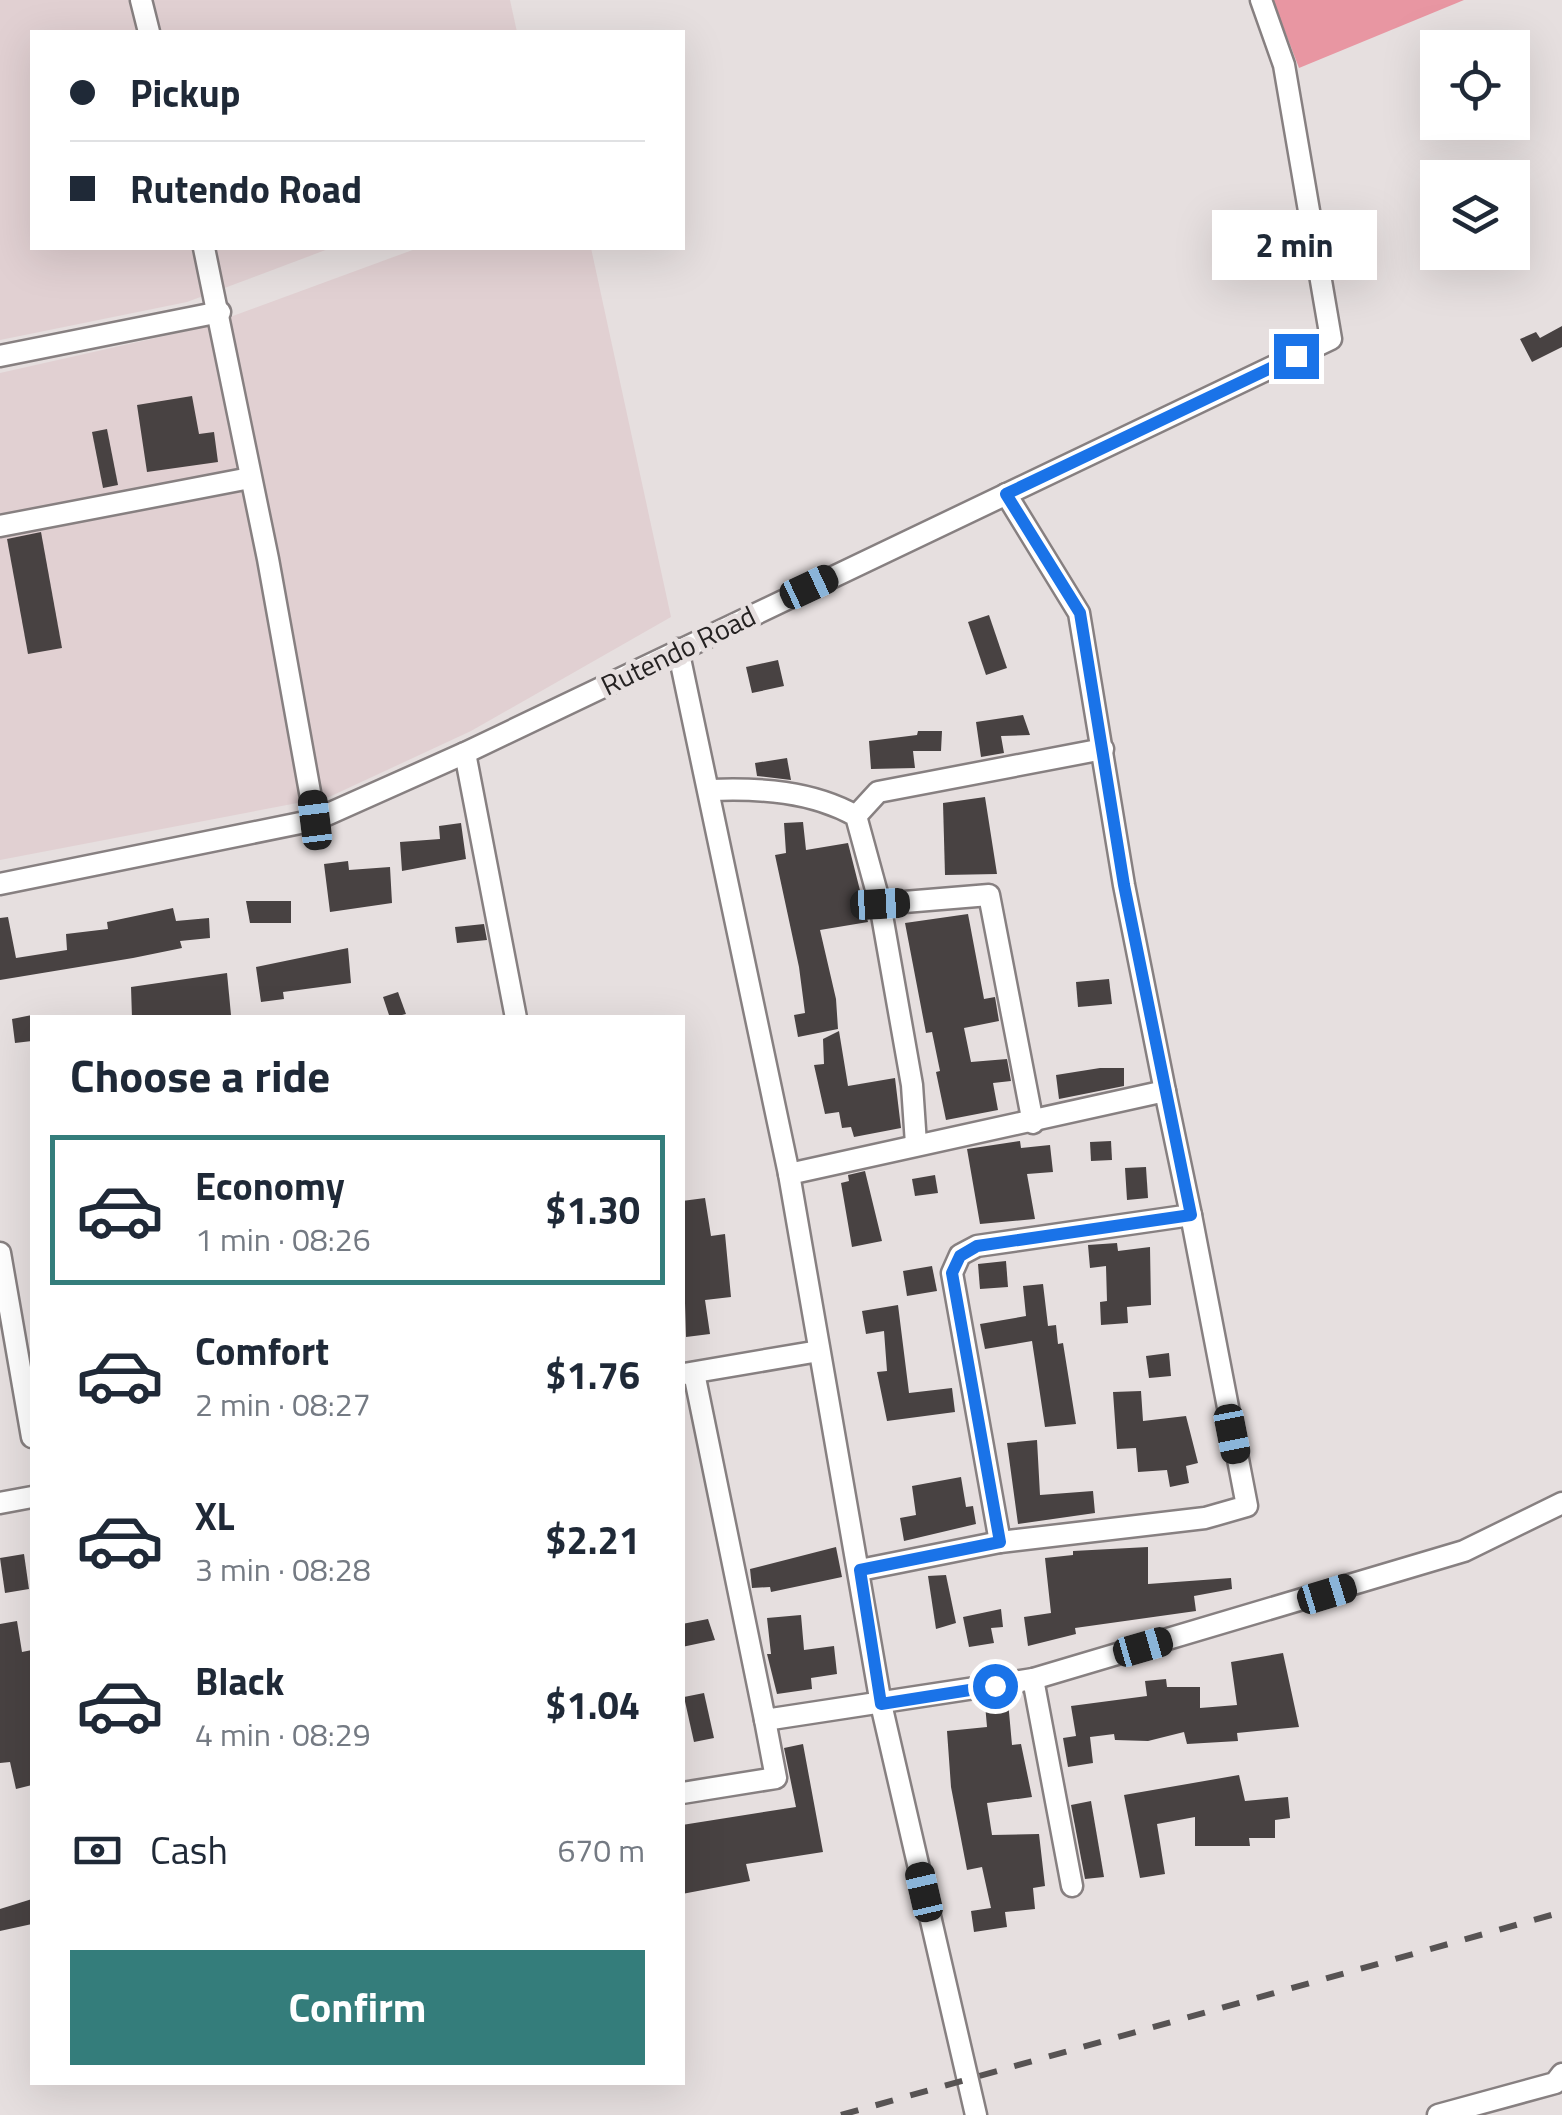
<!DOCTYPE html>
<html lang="en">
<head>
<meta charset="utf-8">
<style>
  body { margin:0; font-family:"Titillium Web",sans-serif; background:#f2f2f3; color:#1f2937; height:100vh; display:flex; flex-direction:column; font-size:38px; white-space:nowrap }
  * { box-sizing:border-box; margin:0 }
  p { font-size:32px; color:#747a83 }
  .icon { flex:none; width:55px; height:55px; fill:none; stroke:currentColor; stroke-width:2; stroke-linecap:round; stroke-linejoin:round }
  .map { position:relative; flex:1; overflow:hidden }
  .drawer { position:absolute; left:30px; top:1015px; width:655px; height:1070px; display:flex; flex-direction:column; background:#fff; border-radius:0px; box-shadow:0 10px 40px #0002 }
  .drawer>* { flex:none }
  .top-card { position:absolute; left:30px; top:30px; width:655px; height:220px; border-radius:0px; box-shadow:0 10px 40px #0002; display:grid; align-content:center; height:220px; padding:0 40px; background:#fff }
  .tools { position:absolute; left:1420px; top:30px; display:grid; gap:20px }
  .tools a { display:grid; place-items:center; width:110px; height:110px; border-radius:0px; background:#fff; box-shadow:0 10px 40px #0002; font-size:50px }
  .end { position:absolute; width:45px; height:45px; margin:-22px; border:12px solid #1a73e8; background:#fff; box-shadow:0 0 0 5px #fff }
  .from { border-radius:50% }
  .bubble { position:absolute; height:70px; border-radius:0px; background:#fff; box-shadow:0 10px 40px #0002; font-size:32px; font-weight:700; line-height:70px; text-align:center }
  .car { position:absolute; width:30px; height:60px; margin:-30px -15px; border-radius:12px; box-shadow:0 0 8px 2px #0007; background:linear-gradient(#222 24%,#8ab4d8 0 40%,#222 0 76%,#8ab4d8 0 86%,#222 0) }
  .top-card b { display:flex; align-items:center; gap:35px; height:95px; font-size:38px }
  .top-card b+b { border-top:2px solid #e0e1e3 }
  .top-card i { width:25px; height:25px; background:#1f2937 }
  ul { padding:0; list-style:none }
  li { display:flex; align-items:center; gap:30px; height:150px; margin:0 20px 15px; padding:0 20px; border:5px solid transparent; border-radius:0px }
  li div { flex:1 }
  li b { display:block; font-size:38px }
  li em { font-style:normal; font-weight:700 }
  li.on { border-color:#347d7b }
  li>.icon { width:90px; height:90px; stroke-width:1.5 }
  h2 { padding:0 40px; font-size:45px; line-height:120px }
  .pay { display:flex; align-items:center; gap:25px; height:110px; padding:0 40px; font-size:38px }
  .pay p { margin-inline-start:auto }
  .button { display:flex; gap:20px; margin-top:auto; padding:20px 40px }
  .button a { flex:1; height:115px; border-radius:0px; background:#347d7b; color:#fff; font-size:40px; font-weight:700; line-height:115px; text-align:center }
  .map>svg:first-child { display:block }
  .built { fill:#e1d0d2 }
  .green { fill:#e896a2 }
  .building { fill:#484242 }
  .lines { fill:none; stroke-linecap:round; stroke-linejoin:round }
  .minor-casing { stroke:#878081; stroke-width:25 }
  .minor { stroke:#fff; stroke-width:20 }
  .rail { stroke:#575353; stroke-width:6; stroke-dasharray:18 18; stroke-linecap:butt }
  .route { stroke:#1a73e8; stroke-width:12 }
  .labels { text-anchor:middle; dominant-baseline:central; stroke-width:10; stroke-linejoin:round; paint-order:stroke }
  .street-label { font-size:28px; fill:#252222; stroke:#e6dfdf }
</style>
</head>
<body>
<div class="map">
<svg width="1562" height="2115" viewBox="0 0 1562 2115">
  <rect width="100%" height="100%" fill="#e6dfdf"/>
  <g class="built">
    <path d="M0 0H510L517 32H32V248H331L187 302 0 340Z"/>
    <path d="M418 248H591L671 617 471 731 329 797 0 860V373L200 328Z"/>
  </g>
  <path class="green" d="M1273 0H1464L1299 68Z"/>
  <g class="building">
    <path d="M1562 326V347L1532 362 1520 339 1536 332 1540 338Z"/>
    <path d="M192 396 199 434 214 432 218 462 147 472 137 405Z"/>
    <path d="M107 429 118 485 103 488 92 432Z"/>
    <path d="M41 532 62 648 28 654 7 539Z"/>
    <path d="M989 615 1007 668 986 675 968 622Z"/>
    <path d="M778 660 784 686 752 693 746 667Z"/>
    <path d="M1023 715 1030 735 1001 736 1004 753 981 757 976 722Z"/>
    <path d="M918 731H942L941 751H913L915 768 871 769 869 741 917 735Z"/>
    <path d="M787 758 791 780 757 776 755 763Z"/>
    <path d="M985 797 997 874 945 875 943 803Z"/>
    <path d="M803 822 806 850 848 843 868 922 820 930 836 999 838 1029 798 1037 794 1015 805 1013 799 967 775 855 786 853 784 823Z"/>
    <path d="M461 823 466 859 402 871 400 842 440 839 439 826Z"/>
    <path d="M348 861 349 870 390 867 392 903 330 912 324 864Z"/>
    <path d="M246 901H291V923H250Z"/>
    <path d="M173 908 176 921 209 918 210 938 180 941 182 948 133 958 0 980V918L8 917 16 958 67 950 66 934 108 929 107 922Z"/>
    <path d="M968 914 984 999 995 997 999 1021 964 1028 971 1062 1007 1059 1011 1081 993 1083 998 1110 946 1120 936 1072 940 1071 932 1032 926 1033 905 923Z"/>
    <path d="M484 924 487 940 457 943 455 927Z"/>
    <path d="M348 948 351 983 283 992 284 999 261 1002 256 967Z"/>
    <path d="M227 973 231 1015 132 1018 131 987Z"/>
    <path d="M1109 979 1112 1004 1078 1007 1076 982Z"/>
    <path d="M398 992 406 1014 390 1018 383 997Z"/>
    <path d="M32 1015V1041L15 1043 12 1019Z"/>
    <path d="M839 1031 848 1086 895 1078 901 1128 854 1137 851 1127 842 1128 839 1112 825 1114 814 1065 824 1064 823 1039Z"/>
    <path d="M1100 1068H1124V1086L1059 1099 1056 1075Z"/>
    <path d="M1020 1141 1021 1148 1050 1145 1053 1172 1027 1174 1035 1219 980 1224 967 1149Z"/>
    <path d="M1111 1141 1112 1160 1091 1161 1090 1142Z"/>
    <path d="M1146 1167 1148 1198 1127 1200 1125 1168Z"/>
    <path d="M865 1171 882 1241 852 1247 841 1183 849 1181 848 1175Z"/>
    <path d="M935 1175 938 1193 915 1196 912 1179Z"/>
    <path d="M705 1198 711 1236 725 1234 731 1297 705 1300 710 1334 686 1337 682 1201Z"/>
    <path d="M1117 1243 1118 1251 1150 1247 1151 1305 1127 1307 1128 1323 1101 1325 1100 1302 1107 1301 1106 1266 1090 1268 1088 1245Z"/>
    <path d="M1006 1261 1008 1287 980 1289 978 1264Z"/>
    <path d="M932 1266 937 1291 907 1296 903 1271Z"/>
    <path d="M1043 1284 1048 1326 1056 1325 1058 1344 1063 1343 1076 1424 1045 1427 1032 1341 985 1349 980 1324 1026 1316 1023 1286Z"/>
    <path d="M898 1305 909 1393 952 1388 955 1412 887 1421 877 1372 887 1371 884 1331 866 1334 862 1311Z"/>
    <path d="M1169 1353 1171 1376 1149 1378 1146 1356Z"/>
    <path d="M1141 1391 1143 1421 1186 1416 1198 1463 1186 1466 1189 1483 1170 1487 1167 1470 1138 1472 1136 1448 1117 1449 1113 1392Z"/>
    <path d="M1037 1440 1040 1495 1093 1491 1095 1513 1018 1524 1007 1443Z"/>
    <path d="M961 1477 966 1507 973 1506 976 1524 904 1541 900 1518 916 1515 912 1486Z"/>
    <path d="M836 1547 842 1577 771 1592 770 1587 752 1588 750 1569Z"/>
    <path d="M1148 1547V1584L1231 1578 1232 1589 1194 1596 1196 1611 1075 1628 1076 1634 1028 1646 1024 1617 1051 1613 1045 1558 1073 1555V1551Z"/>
    <path d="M24 1554 29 1589 5 1593 0 1558Z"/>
    <path d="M946 1575 956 1623 936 1629 928 1576Z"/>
    <path d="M1001 1609 1003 1627 991 1628 994 1643 969 1647 963 1617Z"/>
    <path d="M801 1615 804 1650 834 1646 837 1674 811 1678 812 1689 777 1694 767 1654H771L767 1618Z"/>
    <path d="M708 1619 715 1640 682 1647V1624Z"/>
    <path d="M17 1621 22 1652 32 1650V1785L16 1789 10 1762 0 1763V1624Z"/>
    <path d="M1283 1653 1299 1727 1237 1733 1238 1741 1187 1744 1184 1732 1148 1741 1115 1740 1114 1734 1090 1737 1093 1763 1068 1767 1063 1738 1076 1736 1071 1706 1147 1696 1145 1681 1166 1679 1167 1687H1200V1708L1237 1705 1231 1662Z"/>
    <path d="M704 1693 714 1738 694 1742 684 1697Z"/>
    <path d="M1008 1701 1012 1745 1021 1744 1032 1797 987 1803 992 1835 1039 1834 1045 1886 1033 1888 1035 1909 1005 1912 1007 1927 974 1932 971 1911 991 1908 982 1867 967 1870 951 1787 947 1731 987 1727 985 1704Z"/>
    <path d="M803 1744 823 1852 746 1864 750 1881 682 1894V1825L796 1807 784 1748Z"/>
    <path d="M1239 1775 1245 1801 1288 1797 1290 1818 1275 1820V1838H1249L1250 1846H1195V1817L1157 1824 1165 1874 1140 1878 1124 1795Z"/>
    <path d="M1091 1801 1104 1877 1085 1879 1071 1805Z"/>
    <path d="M32 1899V1924L0 1931V1909Z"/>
  </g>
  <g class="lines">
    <defs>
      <g id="minor">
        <path d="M141 0 149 32"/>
        <path d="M204 248 268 559 315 820"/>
        <path d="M0 356 220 312"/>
        <path d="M1006 494 1079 613 1124 885 1165 1091"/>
        <path d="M0 526 250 478"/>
        <path d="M678 649 789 1174 881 1704 976 2115"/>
        <path d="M465 753 516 1018"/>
        <path d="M710 790C759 788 812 791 856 816L880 904 989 895 1033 1123"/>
        <path d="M856 816 878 792 1103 749"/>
        <path d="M0 884 315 820 465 753 1331 339 1284 65 1261 0"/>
        <path d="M880 904 912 1085 916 1144"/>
        <path d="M789 1174 1165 1091 1191 1215 977 1246 960 1255 952 1273 1000 1542"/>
        <path d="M0 1253 32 1437"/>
        <path d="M694 1373 765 1720 1033 1679 1464 1551 1562 1503"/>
        <path d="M684 1374 819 1351"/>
        <path d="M0 1503 32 1497"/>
        <path d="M860 1570 1000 1542 1205 1518 1247 1506 1191 1215"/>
        <path d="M1033 1679 1072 1886"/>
        <path d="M682 1793 776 1778 765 1720"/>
        <path d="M1438 2115 1555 2083 1562 2074"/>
      </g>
    </defs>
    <use href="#minor" class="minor-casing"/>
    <use href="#minor" class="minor"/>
    <path class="rail" d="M841 2115 1562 1912"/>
  </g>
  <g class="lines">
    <path class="route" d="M995 1686 881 1704 860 1570 1000 1542 952 1273 960 1256 977 1246 1191 1215 1124 885 1080 613 1006 494 1296 356"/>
  </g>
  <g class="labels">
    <g class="street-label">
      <text transform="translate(678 650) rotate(-26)">Rutendo Road</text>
    </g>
  </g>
</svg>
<div class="tools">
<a><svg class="icon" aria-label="locate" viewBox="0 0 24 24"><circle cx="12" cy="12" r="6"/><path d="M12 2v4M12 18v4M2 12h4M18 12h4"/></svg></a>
<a><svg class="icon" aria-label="layers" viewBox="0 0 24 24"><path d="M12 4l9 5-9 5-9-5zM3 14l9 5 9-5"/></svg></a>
</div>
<i class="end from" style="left:995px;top:1686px"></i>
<i class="end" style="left:1296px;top:356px"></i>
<div class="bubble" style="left:1212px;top:210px;width:165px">2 min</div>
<i class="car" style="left:809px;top:587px;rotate:65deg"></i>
<i class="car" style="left:315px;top:820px;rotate:353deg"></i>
<i class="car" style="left:880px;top:904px;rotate:87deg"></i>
<i class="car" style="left:1232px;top:1434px;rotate:169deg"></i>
<i class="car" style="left:1327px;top:1594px;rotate:73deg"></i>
<i class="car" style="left:1143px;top:1647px;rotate:74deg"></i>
<i class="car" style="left:924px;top:1892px;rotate:347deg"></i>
<div class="top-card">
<b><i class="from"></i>Pickup</b>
<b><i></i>Rutendo Road</b>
</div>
<section class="drawer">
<h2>Choose a ride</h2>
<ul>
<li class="on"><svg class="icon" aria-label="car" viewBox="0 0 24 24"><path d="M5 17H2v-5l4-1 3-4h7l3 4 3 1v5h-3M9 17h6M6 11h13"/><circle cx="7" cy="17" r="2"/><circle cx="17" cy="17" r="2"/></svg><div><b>Economy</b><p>1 min · 08:26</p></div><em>$1.30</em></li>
<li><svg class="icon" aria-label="car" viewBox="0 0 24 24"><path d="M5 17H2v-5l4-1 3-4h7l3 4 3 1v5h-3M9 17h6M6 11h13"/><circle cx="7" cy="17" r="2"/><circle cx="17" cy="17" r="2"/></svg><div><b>Comfort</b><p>2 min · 08:27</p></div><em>$1.76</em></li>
<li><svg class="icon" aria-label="car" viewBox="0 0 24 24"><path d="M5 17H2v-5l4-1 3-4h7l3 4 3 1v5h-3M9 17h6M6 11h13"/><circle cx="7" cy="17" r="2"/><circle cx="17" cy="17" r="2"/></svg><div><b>XL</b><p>3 min · 08:28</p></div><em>$2.21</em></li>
<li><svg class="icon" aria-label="car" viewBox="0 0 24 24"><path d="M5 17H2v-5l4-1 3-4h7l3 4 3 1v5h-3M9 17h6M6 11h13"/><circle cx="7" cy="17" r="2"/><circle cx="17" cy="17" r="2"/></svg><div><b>Black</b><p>4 min · 08:29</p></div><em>$1.04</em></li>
</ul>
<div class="pay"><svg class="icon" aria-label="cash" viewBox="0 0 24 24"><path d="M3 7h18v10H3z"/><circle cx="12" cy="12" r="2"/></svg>Cash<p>670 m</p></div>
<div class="button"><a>Confirm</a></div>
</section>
</div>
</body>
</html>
